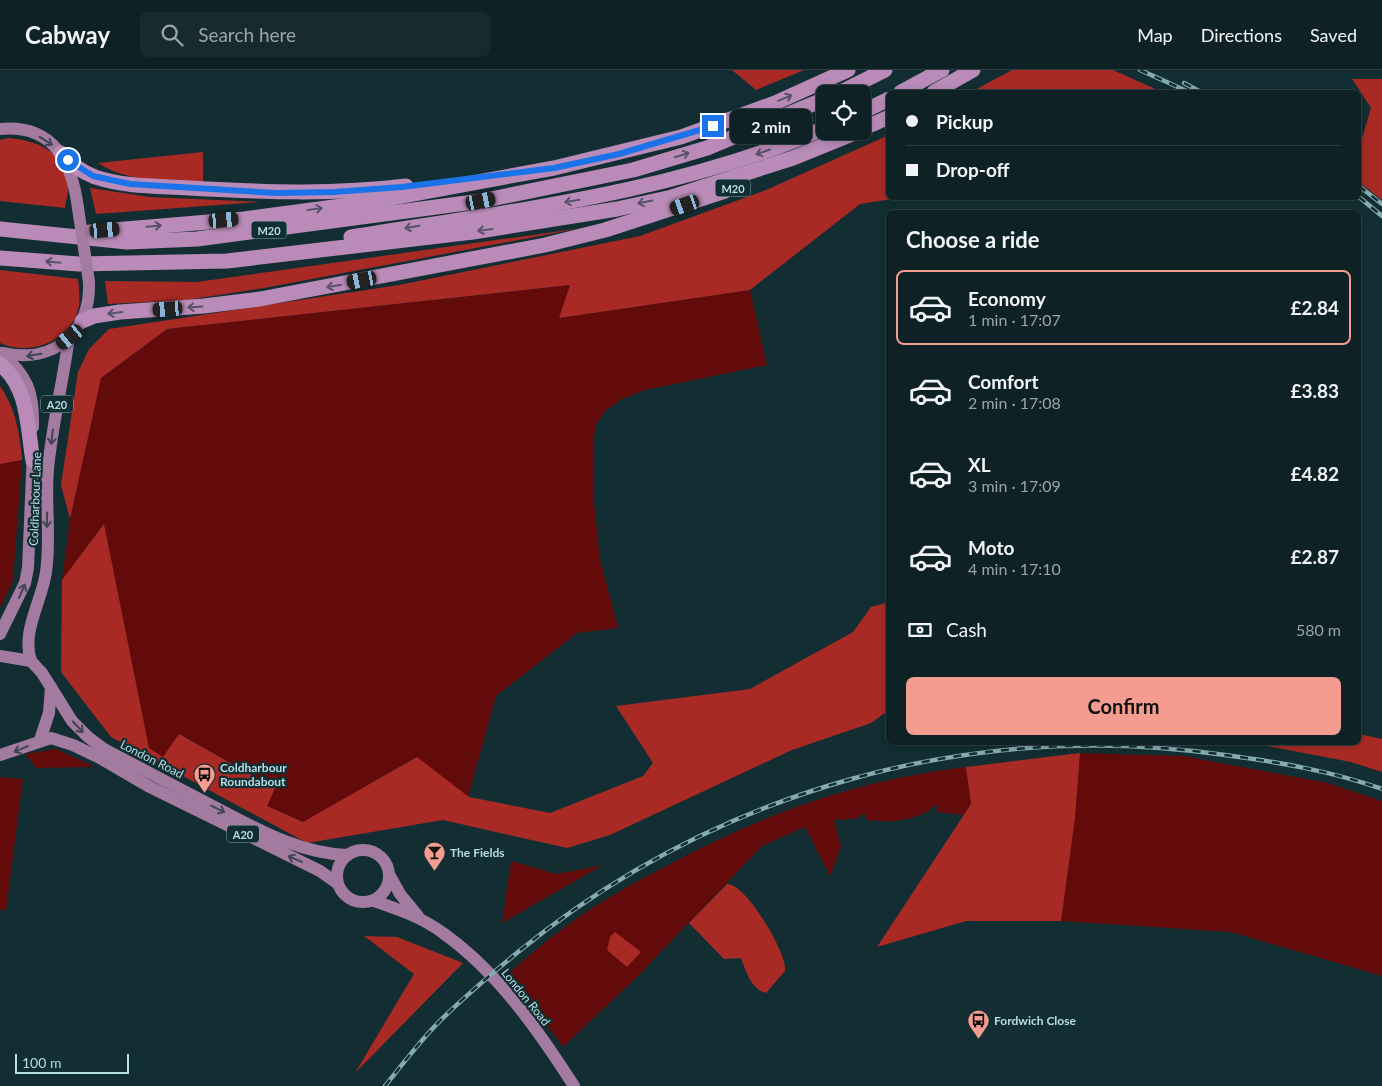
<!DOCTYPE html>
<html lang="en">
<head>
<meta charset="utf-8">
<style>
  body { margin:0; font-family:Lato,sans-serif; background:#172a2e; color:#f1f3f6; height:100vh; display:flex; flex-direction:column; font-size:19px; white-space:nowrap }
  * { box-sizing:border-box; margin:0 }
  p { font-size:16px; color:#9ba4a7 }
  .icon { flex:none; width:28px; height:28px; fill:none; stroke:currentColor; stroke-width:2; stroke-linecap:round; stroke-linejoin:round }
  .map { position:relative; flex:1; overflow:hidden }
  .side { position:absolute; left:886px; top:140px; width:475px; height:535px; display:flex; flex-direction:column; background:#0e2226; border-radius:8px; box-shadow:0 2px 8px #0003,0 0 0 1px #2e3f43 }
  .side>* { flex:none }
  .banner { position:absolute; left:886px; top:20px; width:475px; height:110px; border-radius:8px; box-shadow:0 2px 8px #0003,0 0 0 1px #2e3f43; display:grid; align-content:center; height:110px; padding:0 20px; background:#0e2226 }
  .fabs { position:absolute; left:816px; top:15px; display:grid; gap:10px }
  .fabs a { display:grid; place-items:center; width:55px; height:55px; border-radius:8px; background:#0e2226; box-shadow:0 2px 8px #0003,0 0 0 1px #2e3f43; font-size:25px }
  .scale { position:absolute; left:15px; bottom:12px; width:114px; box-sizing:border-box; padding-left:5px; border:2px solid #b5dde3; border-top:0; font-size:14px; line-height:18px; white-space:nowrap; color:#b5dde3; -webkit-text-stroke:4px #122e32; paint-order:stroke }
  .end { position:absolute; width:22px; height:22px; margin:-11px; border:6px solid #1a73e8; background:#fff; box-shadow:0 0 0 2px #fff }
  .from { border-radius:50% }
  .bubble { position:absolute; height:35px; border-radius:8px; background:#0e2226; box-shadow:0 2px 8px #0003,0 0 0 1px #2e3f43; font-size:16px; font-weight:700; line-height:35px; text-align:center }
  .car { position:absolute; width:15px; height:30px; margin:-15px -8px; border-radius:6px; box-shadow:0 0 4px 1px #0007; background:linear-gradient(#222 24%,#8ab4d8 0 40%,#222 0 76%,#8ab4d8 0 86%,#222 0) }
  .banner b { display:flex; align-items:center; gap:18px; height:48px; font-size:19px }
  .banner b+b { border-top:1px solid #2e3f43 }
  .banner i { width:12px; height:12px; background:#f1f3f6 }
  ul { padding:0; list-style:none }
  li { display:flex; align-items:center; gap:15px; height:75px; margin:0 10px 8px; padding:0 10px; border:2px solid transparent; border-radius:8px }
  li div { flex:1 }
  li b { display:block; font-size:19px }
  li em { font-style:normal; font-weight:700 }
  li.on { border-color:#f59c91 }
  li>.icon { width:45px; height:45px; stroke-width:1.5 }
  h2 { padding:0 20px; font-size:22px; line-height:60px }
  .pay { display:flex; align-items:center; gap:12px; height:55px; padding:0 20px; font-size:19px }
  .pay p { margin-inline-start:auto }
  .button { display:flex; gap:10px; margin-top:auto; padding:10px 20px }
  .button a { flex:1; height:58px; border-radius:8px; background:#f59c91; color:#111; font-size:20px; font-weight:700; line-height:58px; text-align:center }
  header { display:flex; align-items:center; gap:30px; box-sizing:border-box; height:70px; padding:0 25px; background:#0e2226; border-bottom:1px solid #2e3f43 }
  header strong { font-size:24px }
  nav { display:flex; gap:28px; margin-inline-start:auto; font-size:18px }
  .search { width:350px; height:45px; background:#172a2e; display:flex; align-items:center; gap:12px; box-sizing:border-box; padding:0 18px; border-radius:8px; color:#9ba4a7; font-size:19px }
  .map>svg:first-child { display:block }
  .green { fill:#630a0a }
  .forest { fill:#a92a25 }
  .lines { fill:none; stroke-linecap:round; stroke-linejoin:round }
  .major { stroke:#a37ba1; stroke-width:12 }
  .highway { stroke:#ba8bb9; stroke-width:15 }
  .rail-casing { stroke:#85aaaf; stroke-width:4.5 }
  .rail { stroke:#122e32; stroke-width:2.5; stroke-dasharray:8; stroke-linecap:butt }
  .major-bridge { stroke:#a37ba1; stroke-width:12 }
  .oneway { stroke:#555368 }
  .oneway2 { stroke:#3e4553 }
  .route { stroke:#1a73e8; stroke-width:6 }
  .labels { text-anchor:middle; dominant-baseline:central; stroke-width:4.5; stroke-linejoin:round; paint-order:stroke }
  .shield { fill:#122e32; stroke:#84a8ae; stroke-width:1 }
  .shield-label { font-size:11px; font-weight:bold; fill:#b5dde3 }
  .street-label { font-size:12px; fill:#b5dde3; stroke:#122e32 }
  .poi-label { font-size:12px; font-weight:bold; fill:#b5dde3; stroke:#122e32; text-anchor:start }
</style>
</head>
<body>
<header>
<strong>Cabway</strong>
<div class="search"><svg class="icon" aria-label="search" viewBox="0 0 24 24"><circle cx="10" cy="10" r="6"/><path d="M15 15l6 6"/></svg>Search here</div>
<nav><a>Map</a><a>Directions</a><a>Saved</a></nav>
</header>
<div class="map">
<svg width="1382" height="1016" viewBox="0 0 1382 1016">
  <rect width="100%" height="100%" fill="#122e32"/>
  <g class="green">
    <path d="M571 215 559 248 750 220 767 295 645 320 622 329 605 341 596 355 593 371 594 433 600 489 618 558 577 563 496 626 468 727 416 687 304 752 267 736 275 718 180 664 163 687 149 678 104 454 62 510 70 449 101 308 167 259Z"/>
    <path d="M22 390 13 511 0 538V394Z"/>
    <path d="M56 679 95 697 36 698 25 684Z"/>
    <path d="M1080 683 1183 686 1328 713 1382 731V906L1231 862 1061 851 1075 748Z"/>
    <path d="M966 697 971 734 964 745 937 742 936 733C925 751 886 753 867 750L864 743 855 749 834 750 841 777 830 806 805 757 762 776 637 907 563 977 509 903C527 887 546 871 565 857 599 832 635 812 672 793 768 742 858 710 966 697Z"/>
    <path d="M0 707 23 709 6 840H0Z"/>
    <path d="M511 791 557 804 603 795 502 853Z"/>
  </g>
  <g class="forest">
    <path d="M732 0H804L756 20Z"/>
    <path d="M1012 0H1113L1162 22H971Z"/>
    <path d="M1352 9H1382V130L1359 112V79L1371 38Z"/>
    <path d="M889 65V128H898L860 134 750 220 559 248 570 215 167 259 101 308 70 449 61 415 78 302 89 279 109 259 399 215 640 166 766 120Z"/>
    <path d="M8 68C36 70 65 81 68 114 69 121 66 130 65 138L0 131V70Z"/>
    <path d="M203 82V112C168 110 128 113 98 93Z"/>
    <path d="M90 118 150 127 261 132 96 144Z"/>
    <path d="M582 158 264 218 186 230 108 234 105 211 197 212Z"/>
    <path d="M0 200 78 209C79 218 80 228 79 236 72 271 30 287 0 273Z"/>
    <path d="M0 316C15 337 20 364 22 390L0 394Z"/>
    <path d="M104 454 149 678 163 687 179 664 275 718 267 736 303 752 417 687 469 727 550 743 643 706 653 693 616 636 750 619 853 562 871 537 889 532V640L871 653 792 680 610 765 567 778 443 750 307 773 111 667 61 602 62 510Z"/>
    <path d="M1359 664 1382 669V702L1351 692 1251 673 1359 672Z"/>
    <path d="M1080 683 1075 748 1061 851H966L877 877 971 734 966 697Z"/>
    <path d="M727 814C746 813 788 885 785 901L766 923C752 920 745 900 741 888L724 889 689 853Z"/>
    <path d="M615 862 641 882 627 897 607 880 610 867Z"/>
    <path d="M364 866 397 867 463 893 355 1003 414 904Z"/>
  </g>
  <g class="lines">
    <g class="major">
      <path d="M0 59C54 54 72 92 78 138"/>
      <path d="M1 283C27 305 34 322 33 357"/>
      <path d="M4 283C53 294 91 263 89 212"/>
      <path d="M0 564 25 513 28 498 33 382"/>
      <path d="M0 586 31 591 42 603 72 651 88 667 104 679C139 697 174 716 209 734 252 756 298 784 348 785"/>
      <path d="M31 591C21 562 42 531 46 502 51 468 45 433 48 399 52 355 63 312 69 267"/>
      <path d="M40 670 49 643 51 617"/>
      <path d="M0 685 51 668 73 675 100 688 148 716 320 801 337 813"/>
      <circle cx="363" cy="806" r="26"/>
      <path d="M390 806 400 824 418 846"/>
      <path d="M374 831C398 839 423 848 443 863 498 902 538 960 574 1016"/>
    </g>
    <g class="highway">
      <path d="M901 22 942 0"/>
      <path d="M934 22 973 0"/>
      <path d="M837 24 885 0"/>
      <path d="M862 42 889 29"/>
      <path d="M862 59 889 47"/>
      <path d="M61 83C71 94 82 102 95 107 125 117 158 116 189 118 262 122 333 125 406 116"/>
      <path d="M0 159 127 172 197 169 481 131 633 100 707 78 825 29"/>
      <path d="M90 162 244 149 364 133 554 98 681 67 775 33 848 0"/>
      <path d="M351 167C511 141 675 123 825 58"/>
      <path d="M0 188 79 194 227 191 473 162 617 139 672 127 793 88 857 62"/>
      <path d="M82 251 94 246 120 242 204 236 260 229 545 175 605 160 725 121"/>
      <path d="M0 294C29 318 27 356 33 391"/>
    </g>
    <defs>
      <g id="rail">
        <path d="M1140 0 1189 22"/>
        <path d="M1184 13 1201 22"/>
        <path d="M1359 116 1382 134"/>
        <path d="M1359 127 1382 146"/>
        <path d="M385 1016C401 996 417 975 435 956 460 930 489 906 518 882 716 721 971 648 1225 685 1278 692 1331 701 1382 719"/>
      </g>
    </defs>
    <use href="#rail" class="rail-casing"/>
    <use href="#rail" class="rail"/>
    <path class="major-bridge" d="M78 138 89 212"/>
  </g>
  <defs><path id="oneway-shaft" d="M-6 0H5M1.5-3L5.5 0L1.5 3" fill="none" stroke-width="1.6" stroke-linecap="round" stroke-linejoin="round" transform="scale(1.25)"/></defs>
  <g class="oneway">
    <use href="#oneway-shaft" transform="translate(785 28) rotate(-23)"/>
    <use href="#oneway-shaft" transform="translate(763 82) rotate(161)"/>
    <use href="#oneway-shaft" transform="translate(682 85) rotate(-17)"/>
    <use href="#oneway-shaft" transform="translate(572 131) rotate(170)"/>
    <use href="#oneway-shaft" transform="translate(645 132) rotate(168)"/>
    <use href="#oneway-shaft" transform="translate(315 139) rotate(-8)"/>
    <use href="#oneway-shaft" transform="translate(154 156) rotate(-5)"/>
    <use href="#oneway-shaft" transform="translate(412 157) rotate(171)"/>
    <use href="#oneway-shaft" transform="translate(485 160) rotate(172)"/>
    <use href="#oneway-shaft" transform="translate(53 192) rotate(-175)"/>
    <use href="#oneway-shaft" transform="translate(334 216) rotate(170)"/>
    <use href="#oneway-shaft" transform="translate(195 237) rotate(176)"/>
    <use href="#oneway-shaft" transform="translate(115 243) rotate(173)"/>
  </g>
  <g class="oneway2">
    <use href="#oneway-shaft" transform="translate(46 71) rotate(33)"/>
    <use href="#oneway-shaft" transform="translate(34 285) rotate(171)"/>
    <use href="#oneway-shaft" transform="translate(52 367) rotate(97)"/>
    <use href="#oneway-shaft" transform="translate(47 450) rotate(91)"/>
    <use href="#oneway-shaft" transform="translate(22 521) rotate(-67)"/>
    <use href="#oneway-shaft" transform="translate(78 657) rotate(47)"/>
    <use href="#oneway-shaft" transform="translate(21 679) rotate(157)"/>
    <use href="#oneway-shaft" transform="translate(218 739) rotate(27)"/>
    <use href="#oneway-shaft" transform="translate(295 789) rotate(-157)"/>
  </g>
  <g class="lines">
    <path class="route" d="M68 90 93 106 130 114 276 123 334 122 402 117 554 98 619 84 713 56"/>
  </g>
  <defs>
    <symbol id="bus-pin" viewBox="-11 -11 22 30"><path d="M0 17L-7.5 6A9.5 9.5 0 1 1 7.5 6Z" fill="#f59c91" stroke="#122e32"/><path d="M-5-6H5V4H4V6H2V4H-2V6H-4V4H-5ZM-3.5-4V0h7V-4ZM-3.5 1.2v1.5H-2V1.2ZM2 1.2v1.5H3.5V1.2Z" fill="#111"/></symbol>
    <symbol id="bar-pin" viewBox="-11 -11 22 30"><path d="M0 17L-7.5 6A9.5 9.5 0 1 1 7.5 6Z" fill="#f59c91" stroke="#122e32"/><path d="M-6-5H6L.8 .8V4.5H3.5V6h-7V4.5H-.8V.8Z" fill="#111"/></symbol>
  </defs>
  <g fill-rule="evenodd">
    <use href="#bus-pin" x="192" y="692" width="25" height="34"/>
    <use href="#bar-pin" x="422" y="770" width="25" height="34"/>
    <use href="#bus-pin" x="966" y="938" width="25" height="34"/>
  </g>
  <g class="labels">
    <g class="shield">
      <rect x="715.5" y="109.5" width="35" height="17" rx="4"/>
      <rect x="251.5" y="151.5" width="35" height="17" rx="4"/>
      <rect x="41" y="325.5" width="32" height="17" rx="4"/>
      <rect x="227" y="755.5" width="32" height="17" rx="4"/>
    </g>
    <g class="shield-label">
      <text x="733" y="118">M20</text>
      <text x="269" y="160">M20</text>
      <text x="57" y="334">A20</text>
      <text x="243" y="764">A20</text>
    </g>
    <g class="street-label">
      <text transform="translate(35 429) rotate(-88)">Coldharbour Lane</text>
      <text transform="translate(152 689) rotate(27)">London Road</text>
      <text transform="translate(526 927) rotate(51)">London Road</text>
    </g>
    <g class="poi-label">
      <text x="220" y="697">Coldharbour<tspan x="220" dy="14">Roundabout</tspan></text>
      <text x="450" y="782">The Fields</text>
      <text x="994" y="950">Fordwich Close</text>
    </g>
  </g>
</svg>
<div class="fabs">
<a><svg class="icon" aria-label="locate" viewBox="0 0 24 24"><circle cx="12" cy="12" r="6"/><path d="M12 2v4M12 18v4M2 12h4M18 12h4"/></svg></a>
</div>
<div class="scale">100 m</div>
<i class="end from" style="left:68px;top:90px"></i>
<i class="end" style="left:713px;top:56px"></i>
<div class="bubble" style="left:730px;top:39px;width:82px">2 min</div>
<i class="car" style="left:481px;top:131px;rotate:79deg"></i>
<i class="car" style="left:685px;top:135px;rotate:251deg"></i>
<i class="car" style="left:224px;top:150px;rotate:85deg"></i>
<i class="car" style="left:105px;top:160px;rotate:85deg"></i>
<i class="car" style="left:362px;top:210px;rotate:259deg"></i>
<i class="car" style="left:168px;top:239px;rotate:266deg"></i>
<i class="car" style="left:70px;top:267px;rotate:231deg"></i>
<div class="banner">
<b><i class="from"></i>Pickup</b>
<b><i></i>Drop-off</b>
</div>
<section class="side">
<h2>Choose a ride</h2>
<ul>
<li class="on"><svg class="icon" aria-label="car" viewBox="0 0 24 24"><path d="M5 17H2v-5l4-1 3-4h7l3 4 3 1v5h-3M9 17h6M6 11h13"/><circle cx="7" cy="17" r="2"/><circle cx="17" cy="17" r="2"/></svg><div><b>Economy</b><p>1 min · 17:07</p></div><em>£2.84</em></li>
<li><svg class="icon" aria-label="car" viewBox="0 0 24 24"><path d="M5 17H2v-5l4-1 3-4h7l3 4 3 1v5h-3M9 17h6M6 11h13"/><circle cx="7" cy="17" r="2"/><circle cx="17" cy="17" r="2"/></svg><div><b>Comfort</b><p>2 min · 17:08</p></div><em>£3.83</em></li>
<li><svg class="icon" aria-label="car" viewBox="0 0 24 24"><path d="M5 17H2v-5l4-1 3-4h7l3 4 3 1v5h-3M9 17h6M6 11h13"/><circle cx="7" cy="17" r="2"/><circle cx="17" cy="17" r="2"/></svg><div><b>XL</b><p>3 min · 17:09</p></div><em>£4.82</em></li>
<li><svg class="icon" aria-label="car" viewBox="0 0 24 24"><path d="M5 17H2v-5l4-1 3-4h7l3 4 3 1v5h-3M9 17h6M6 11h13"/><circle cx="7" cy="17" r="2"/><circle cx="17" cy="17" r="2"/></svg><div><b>Moto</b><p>4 min · 17:10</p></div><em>£2.87</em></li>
</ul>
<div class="pay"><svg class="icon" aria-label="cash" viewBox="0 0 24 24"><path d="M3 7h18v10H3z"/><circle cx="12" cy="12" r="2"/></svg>Cash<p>580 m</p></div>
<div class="button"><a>Confirm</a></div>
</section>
</div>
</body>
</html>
